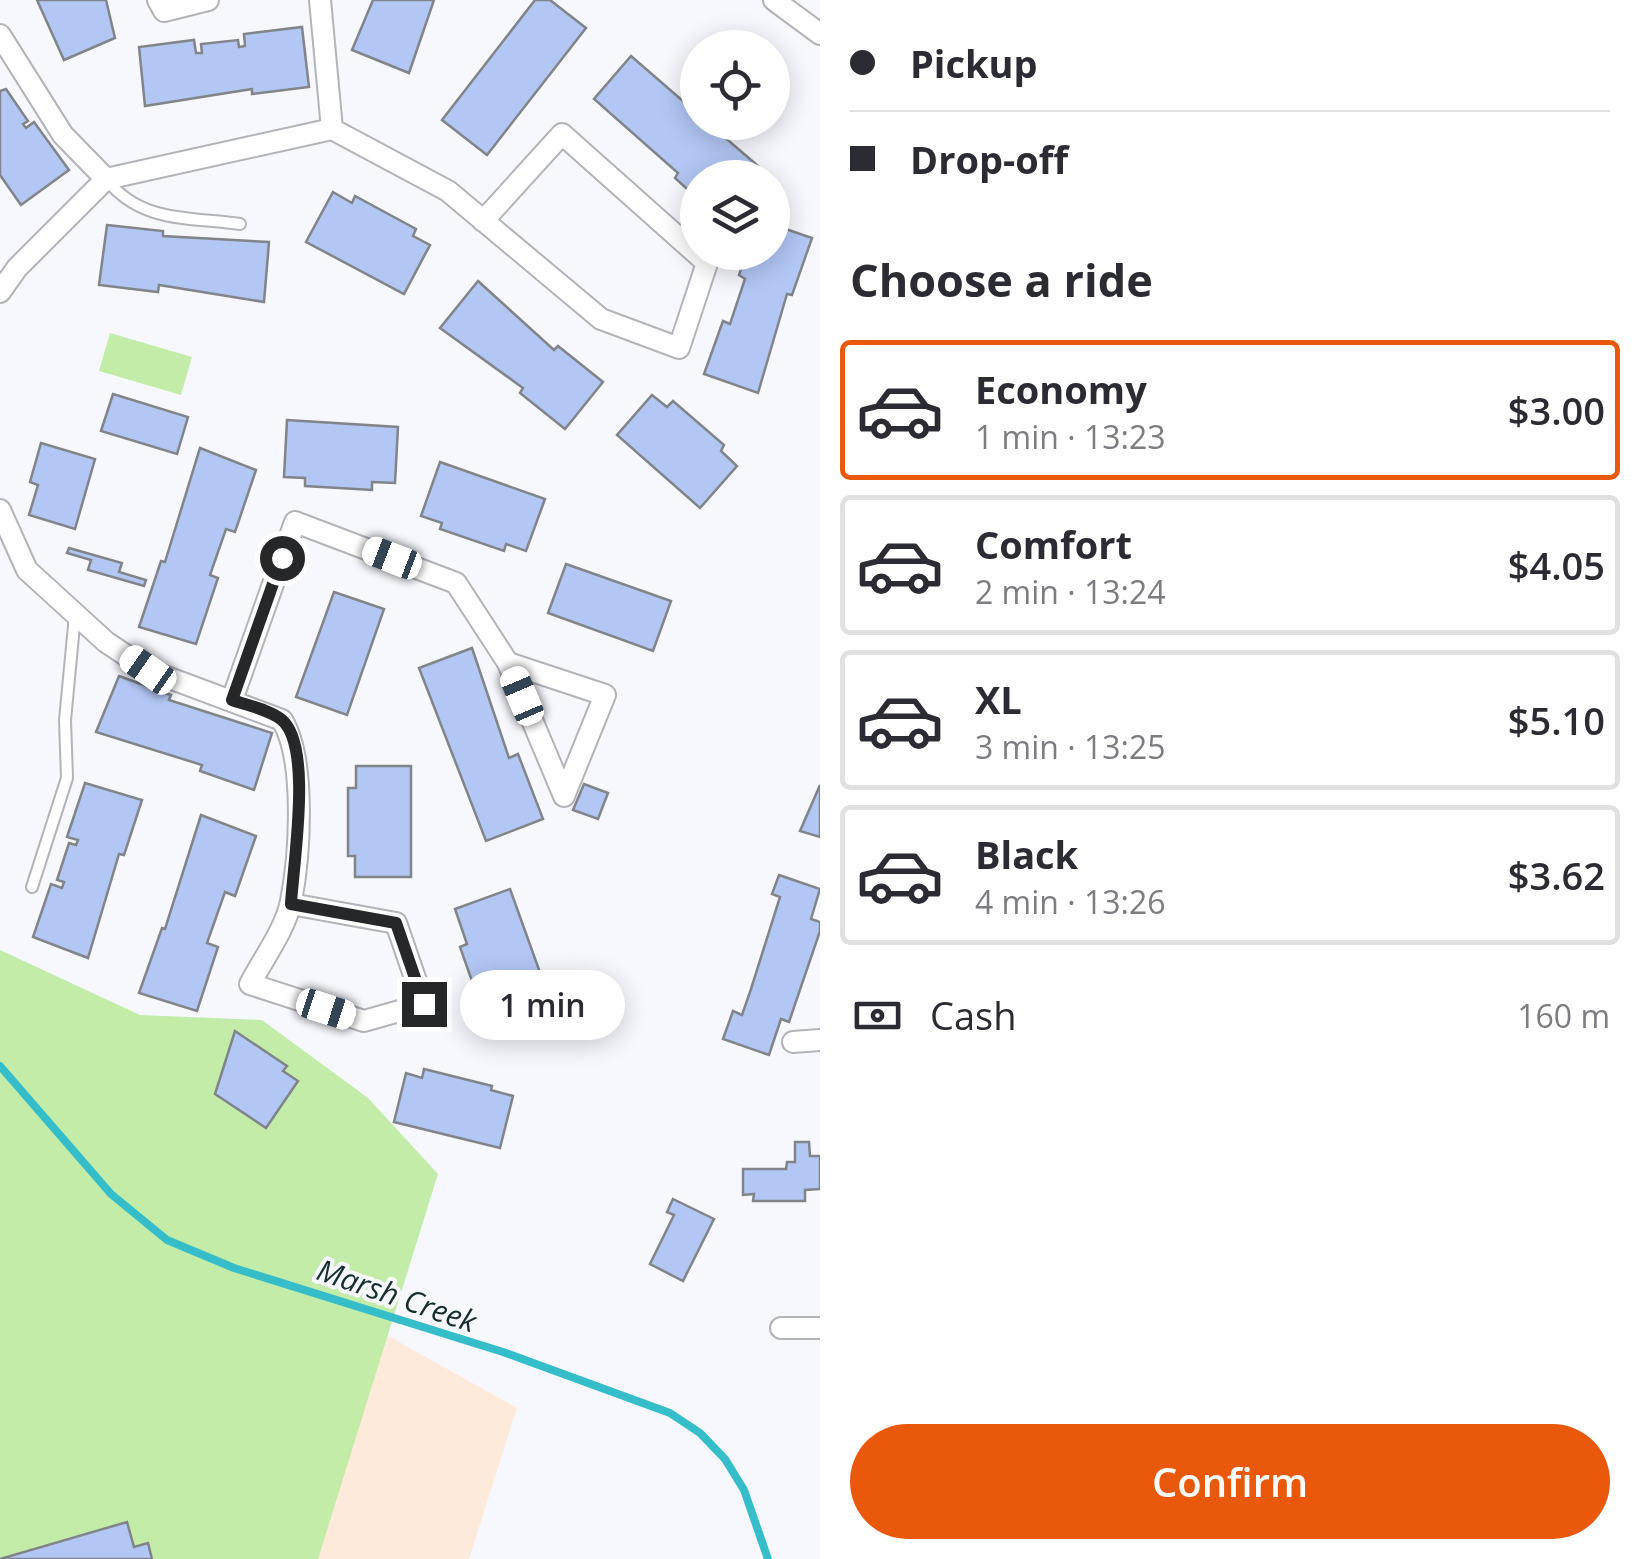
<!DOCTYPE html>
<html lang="en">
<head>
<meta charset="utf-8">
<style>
  body { margin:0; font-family:"Open Sans",sans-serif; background:#f7f7f7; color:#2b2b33; height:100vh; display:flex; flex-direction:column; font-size:38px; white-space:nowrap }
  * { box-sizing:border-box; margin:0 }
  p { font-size:32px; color:#7c7c81 }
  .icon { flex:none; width:55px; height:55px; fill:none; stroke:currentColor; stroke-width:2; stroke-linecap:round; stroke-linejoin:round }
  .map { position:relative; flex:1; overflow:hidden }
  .sheet { display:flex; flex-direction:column; background:#fff; width:820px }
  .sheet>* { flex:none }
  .banner { display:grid; align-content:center; height:220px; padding:0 30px; background:#fff }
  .fabs { position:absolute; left:680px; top:30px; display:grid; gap:20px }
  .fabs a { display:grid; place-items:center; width:110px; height:110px; border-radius:50%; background:#fff; box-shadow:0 5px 25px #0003; font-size:50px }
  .end { position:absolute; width:45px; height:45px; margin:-22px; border:12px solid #262729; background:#fff; box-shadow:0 0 0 5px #fff }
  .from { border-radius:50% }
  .bubble { position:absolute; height:70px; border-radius:35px; background:#fff; box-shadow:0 5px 25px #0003; font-size:32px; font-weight:600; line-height:70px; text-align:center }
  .car { position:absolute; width:30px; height:60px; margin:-30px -15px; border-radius:12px; box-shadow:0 0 8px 2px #0007; background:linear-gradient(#fff 24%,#345 0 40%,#fff 0 76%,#345 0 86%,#fff 0) }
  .banner b { display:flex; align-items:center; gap:35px; height:95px; font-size:38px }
  .banner b+b { border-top:2px solid #e1e1e2 }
  .banner i { width:25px; height:25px; background:#2b2b33 }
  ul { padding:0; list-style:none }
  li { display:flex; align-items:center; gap:30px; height:140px; margin:0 20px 15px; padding:0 10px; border:5px solid #e1e1e2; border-radius:10px }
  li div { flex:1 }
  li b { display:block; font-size:38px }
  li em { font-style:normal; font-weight:600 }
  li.active { border-color:#ea580c }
  li>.icon { width:90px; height:90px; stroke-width:1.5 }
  h2 { padding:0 30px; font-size:45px; line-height:120px }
  .pay { display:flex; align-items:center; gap:25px; height:110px; padding:0 30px; font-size:38px }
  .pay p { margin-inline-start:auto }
  .action { display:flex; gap:20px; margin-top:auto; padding:20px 30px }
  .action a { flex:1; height:115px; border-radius:60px; background:#ea580c; color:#fff; font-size:40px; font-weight:600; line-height:115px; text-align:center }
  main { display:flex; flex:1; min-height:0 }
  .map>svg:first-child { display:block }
  .commercial { fill:#feeadb }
  .green { fill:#c2eca8 }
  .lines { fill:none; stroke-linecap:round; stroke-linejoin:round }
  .stream { stroke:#35beca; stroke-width:8 }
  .building { fill:#b3c7f5; stroke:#818488; stroke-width:2.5 }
  .service-casing { stroke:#b2b4b9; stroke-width:14 }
  .minor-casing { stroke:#b2b4b9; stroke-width:24 }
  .service { stroke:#fff; stroke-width:10 }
  .minor { stroke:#fff; stroke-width:20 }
  .route { stroke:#262729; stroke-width:12 }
  .labels { text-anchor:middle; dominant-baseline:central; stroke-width:8; stroke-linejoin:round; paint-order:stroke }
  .water-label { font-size:30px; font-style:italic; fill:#172e30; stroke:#f6f8fd }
</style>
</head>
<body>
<main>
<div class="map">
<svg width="820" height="1559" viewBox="0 0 820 1559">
  <rect width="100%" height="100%" fill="#f6f8fd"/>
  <path class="commercial" d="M0 1119 517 1408 469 1559H0Z"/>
  <g class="green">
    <path d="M110 333 192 357 181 395 99 371Z"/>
    <path d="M0 950 140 1015 262 1020 368 1098 438 1174 318 1559H0Z"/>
  </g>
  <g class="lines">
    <path class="stream" d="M0 1066 111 1194 167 1240 234 1268 503 1352 670 1413 700 1433 725 1459 744 1490 768 1559"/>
  </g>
  <g class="building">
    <path d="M37 0H106L115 38 64 60Z"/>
    <path d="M373 0H434L409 73 352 50Z"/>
    <path d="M535 0H550L586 28 487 155 442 120Z"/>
    <path d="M302 27 309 87 252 94V89L145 106 139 47 194 40 196 53H202L201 44 238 40 239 47 245 46 244 34Z"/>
    <path d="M631 56 698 114V122H707L758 166 749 178H698V199L675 178 678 173 594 99Z"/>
    <path d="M6 89 28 121 23 124 26 128 34 122 69 170 21 205 0 175V91Z"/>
    <path d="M333 192 352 203 355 196 416 229 413 236 430 245 404 294 306 242Z"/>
    <path d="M107 225 163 231V236L269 242 264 302 159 285 158 292 99 285Z"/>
    <path d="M777 226 812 238 792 295 787 294 758 393 704 374 723 321 730 324 745 279 739 275 747 252H772Z"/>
    <path d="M478 281 554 350 558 346 603 382 565 429 520 393 523 388 440 328Z"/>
    <path d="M113 394 188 417 177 454 101 431Z"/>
    <path d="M652 395 667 407 673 401 724 445 721 451 737 466 700 508 617 435Z"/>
    <path d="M287 420 398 427 395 483 372 482V490L305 486V478L284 477Z"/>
    <path d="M41 443 95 459 75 529 29 515 38 485 30 482Z"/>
    <path d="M200 448 256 470 235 532 226 529 210 575 218 578 196 644 139 627 161 561 165 562Z"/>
    <path d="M440 462 545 499 526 551 506 544 504 551 440 529 442 523 421 516Z"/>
    <path d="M69 548 122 563 119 572 146 580 144 586 88 570 91 560 67 553Z"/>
    <path d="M566 564 671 601 653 651 548 613Z"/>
    <path d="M334 592 384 609 347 715 296 697Z"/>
    <path d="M472 648 509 758 518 754 543 819 486 841 419 668Z"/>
    <path d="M119 676 171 695 169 700 272 733 254 790 200 771 202 765 96 732Z"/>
    <path d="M356 766H411V877H355V856H348V788H356Z"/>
    <path d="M85 783 142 800 124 855 119 854 88 958 33 937 51 884 62 888 64 882 57 880 69 843 76 845 78 840 67 837Z"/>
    <path d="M584 784 608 793 598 819 573 810Z"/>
    <path d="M820 785V837L800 831Z"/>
    <path d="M201 815 256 836 235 896 225 892 207 943 218 947 197 1011 139 993 162 928 165 929Z"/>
    <path d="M779 875 820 889 811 919 820 922V931L789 1022 781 1019 769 1055 723 1039 733 1011 742 1015 751 989 780 897 772 894Z"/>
    <path d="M510 889 547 992 494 1010 484 981 473 984 460 947 467 944 455 909Z"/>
    <path d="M235 1031 287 1066 283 1071 298 1081 266 1128 215 1094Z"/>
    <path d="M424 1069 492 1086 491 1090 513 1096 500 1148 394 1122 406 1073 422 1078Z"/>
    <path d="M795 1142H809L810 1156H820V1189L805 1190V1201H753L754 1194 743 1195V1169H786L787 1162H795Z"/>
    <path d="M673 1199 714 1219 683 1281 650 1264 674 1215 667 1212Z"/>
    <path d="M127 1522 134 1547 148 1543 152 1559H0Z"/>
  </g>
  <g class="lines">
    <defs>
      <g id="service">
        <path d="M107 180C141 223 190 217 240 224"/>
        <path d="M32 887 67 778 65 720 75 615"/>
      </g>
      <g id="minor">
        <path d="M158 0 164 11 208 0"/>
        <path d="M320 0 332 129 448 191 601 319 679 348 707 263 562 134 483 221"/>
        <path d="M774 0 820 34"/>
        <path d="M0 35 63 135 106 179 17 268 0 292"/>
        <path d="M106 179 332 129"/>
        <path d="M0 510 27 570 106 642 148 670 282 720C306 759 300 855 291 901 286 928 263 959 250 984L364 1021 424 1004 396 923 291 904"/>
        <path d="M232 700 295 522 456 583 508 663 564 796 605 695 508 663"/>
        <path d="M793 1042 820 1040"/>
        <path d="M781 1328H820"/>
      </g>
    </defs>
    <use href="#service" class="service-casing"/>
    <use href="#minor" class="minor-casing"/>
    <use href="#service" class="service"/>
    <use href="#minor" class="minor"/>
  </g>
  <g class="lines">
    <path class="route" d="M282 558 232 700C246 705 271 710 282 720 313 747 293 864 291 904L396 923 424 1004"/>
  </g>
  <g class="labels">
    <g class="water-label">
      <text transform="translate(397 1295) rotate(19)">Marsh Creek</text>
    </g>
  </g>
</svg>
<div class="fabs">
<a><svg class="icon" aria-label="locate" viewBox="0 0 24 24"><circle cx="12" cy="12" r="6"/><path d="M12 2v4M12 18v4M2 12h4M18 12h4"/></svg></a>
<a><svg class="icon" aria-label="layers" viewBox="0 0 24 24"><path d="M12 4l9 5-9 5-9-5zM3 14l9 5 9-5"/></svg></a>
</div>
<i class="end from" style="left:282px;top:558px"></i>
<i class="end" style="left:424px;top:1004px"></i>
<div class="bubble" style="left:460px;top:970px;width:165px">1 min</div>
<i class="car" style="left:392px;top:558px;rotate:291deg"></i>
<i class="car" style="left:148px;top:670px;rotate:305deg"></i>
<i class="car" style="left:522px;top:696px;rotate:337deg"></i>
<i class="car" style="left:326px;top:1009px;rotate:108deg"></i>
</div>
<section class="sheet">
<div class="banner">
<b><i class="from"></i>Pickup</b>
<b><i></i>Drop-off</b>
</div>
<h2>Choose a ride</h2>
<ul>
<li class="active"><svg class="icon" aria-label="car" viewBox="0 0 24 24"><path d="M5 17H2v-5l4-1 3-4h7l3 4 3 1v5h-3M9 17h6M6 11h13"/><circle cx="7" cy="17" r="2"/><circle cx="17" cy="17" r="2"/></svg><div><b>Economy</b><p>1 min · 13:23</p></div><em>$3.00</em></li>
<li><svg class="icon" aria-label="car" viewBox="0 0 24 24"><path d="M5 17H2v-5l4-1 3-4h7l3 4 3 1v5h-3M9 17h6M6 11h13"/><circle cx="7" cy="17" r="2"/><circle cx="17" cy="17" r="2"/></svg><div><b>Comfort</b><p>2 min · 13:24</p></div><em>$4.05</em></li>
<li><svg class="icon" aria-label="car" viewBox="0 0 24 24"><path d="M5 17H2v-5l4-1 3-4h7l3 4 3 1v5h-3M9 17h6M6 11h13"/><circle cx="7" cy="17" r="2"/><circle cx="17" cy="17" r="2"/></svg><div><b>XL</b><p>3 min · 13:25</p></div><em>$5.10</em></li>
<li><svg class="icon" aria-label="car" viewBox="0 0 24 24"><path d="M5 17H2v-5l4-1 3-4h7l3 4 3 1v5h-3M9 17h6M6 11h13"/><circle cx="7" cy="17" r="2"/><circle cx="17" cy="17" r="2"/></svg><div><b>Black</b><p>4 min · 13:26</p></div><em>$3.62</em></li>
</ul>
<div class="pay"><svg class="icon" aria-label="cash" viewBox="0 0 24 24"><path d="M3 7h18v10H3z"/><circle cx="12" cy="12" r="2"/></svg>Cash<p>160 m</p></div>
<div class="action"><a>Confirm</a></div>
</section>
</main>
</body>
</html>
